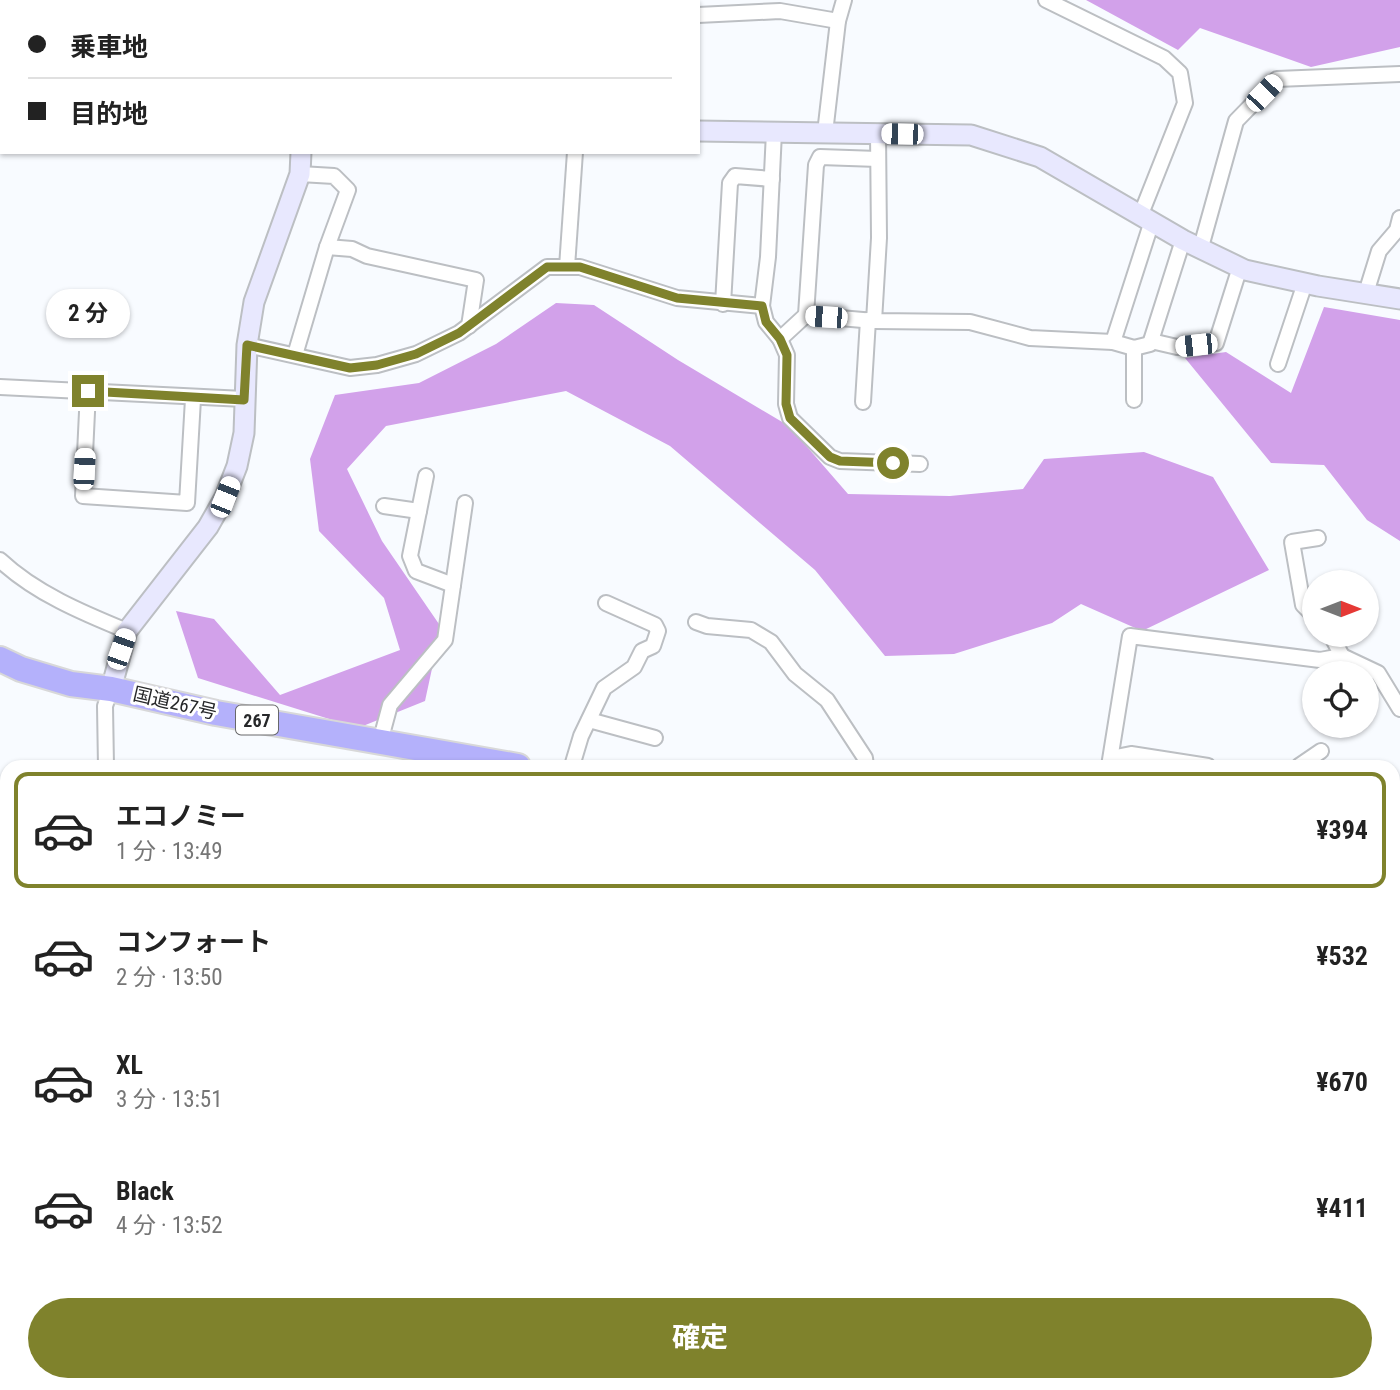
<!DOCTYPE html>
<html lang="ja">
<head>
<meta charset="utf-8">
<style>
  body { margin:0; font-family:"Roboto Condensed","Noto Sans JP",sans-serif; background:#f2f2f2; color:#222; height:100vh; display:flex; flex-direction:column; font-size:26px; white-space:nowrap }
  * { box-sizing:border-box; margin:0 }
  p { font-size:23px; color:#767676 }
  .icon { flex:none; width:38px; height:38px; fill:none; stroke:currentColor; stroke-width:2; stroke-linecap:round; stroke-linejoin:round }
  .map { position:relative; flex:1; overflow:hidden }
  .panel { position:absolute; left:0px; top:760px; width:1400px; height:632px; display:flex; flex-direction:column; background:#fff; border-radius:21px 21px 0 0; box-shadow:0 2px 5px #0004 }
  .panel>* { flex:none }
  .hud { position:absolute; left:0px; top:0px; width:700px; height:154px; box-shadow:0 2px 5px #0004; display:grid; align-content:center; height:154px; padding:0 28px; background:#fff }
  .needle { width:46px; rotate:90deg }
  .tools { position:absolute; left:1302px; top:570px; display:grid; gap:14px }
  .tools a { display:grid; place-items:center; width:77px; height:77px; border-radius:50%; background:#fff; box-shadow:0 2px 5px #0004; font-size:35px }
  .end { position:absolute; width:32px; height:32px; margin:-16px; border:9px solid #7f822c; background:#fff; box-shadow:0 0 0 4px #fff }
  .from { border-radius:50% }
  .bubble { position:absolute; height:49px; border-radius:24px; background:#fff; box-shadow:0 2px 5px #0004; font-size:23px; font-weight:700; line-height:49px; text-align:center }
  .car { position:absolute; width:21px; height:42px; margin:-21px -10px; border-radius:9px; box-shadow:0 0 5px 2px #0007; background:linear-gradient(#fff 24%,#345 0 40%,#fff 0 76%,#345 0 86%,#fff 0) }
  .hud b { display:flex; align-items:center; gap:24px; height:66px; font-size:26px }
  .hud b+b { border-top:2px solid #e0e0e0 }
  .hud i { width:18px; height:18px; background:#222 }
  ul { padding:12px 0 0; list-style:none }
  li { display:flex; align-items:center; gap:21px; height:116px; margin:0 14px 10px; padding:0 14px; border:4px solid transparent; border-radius:14px }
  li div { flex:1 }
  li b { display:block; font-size:26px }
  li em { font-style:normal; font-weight:700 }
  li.selected { border-color:#7f822c }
  li>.icon { width:63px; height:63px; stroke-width:1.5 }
  .primary-button { display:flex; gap:14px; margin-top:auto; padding:14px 28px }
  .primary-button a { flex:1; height:80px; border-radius:42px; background:#7f822c; color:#fff; font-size:28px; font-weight:700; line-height:80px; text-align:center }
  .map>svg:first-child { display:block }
  .green { fill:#e8c9f8 }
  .forest { fill:#d2a1ea }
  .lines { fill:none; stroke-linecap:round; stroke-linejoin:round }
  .street-casing { stroke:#bcbfc3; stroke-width:18 }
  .secondary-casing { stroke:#bcbfc3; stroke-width:23 }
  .highway-casing { stroke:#d8d8d9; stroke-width:28 }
  .street { stroke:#fff; stroke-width:14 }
  .secondary { stroke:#e8e8fe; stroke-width:19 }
  .highway { stroke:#b4b1fb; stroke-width:24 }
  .route { stroke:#7f822c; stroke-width:9 }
  .labels { text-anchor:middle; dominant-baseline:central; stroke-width:6; stroke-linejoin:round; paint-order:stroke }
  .shield { fill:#fff; stroke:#68686a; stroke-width:2 }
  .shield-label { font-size:18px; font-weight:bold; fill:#27282a }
  .street-label { font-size:19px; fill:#27282a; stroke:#fff }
</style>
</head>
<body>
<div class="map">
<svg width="1400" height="1390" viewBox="0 0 1400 1390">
  <rect width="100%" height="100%" fill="#f8fbff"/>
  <path class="green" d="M0 827H7V1304L0 1300Z"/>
  <g class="forest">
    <path d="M1086 0H1400V47L1311 67 1200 28 1178 50Z"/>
    <path d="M556 303 594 305 678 360 789 426 848 494 950 496 1023 489 1044 459 1144 452 1213 477 1269 570 1142 631 1081 604 1052 623 954 654 885 656 815 570 670 446 566 391 386 426 347 469 382 541 441 627 425 701 358 728 198 678 176 611 214 619 280 695 400 650 384 598 319 531 310 459 335 395 419 383 496 344Z"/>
    <path d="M1324 307 1400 320V541L1367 520 1324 465 1271 463 1185 358 1226 352 1291 393Z"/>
    <path d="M1393 1074 1400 1084V1117H1393Z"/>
    <path d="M1400 1175V1390H788L789 1384H1393V1177Z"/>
    <path d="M135 1384H212L225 1390H136Z"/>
    <path d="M359 1384H633L657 1390H350Z"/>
  </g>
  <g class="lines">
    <defs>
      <g id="street">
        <path d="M36 0V2"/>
        <path d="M231 0V2"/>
        <path d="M452 0V2"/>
        <path d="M1046 0 1164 58 1180 73 1185 103 1141 214"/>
        <path d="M562 2V0"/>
        <path d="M698 15 780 11 838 21"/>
        <path d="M774 132 768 257 762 306 766 322 780 339 806 315 874 321 970 322 1030 338 1113 342 1134 348 1150 344 1183 240"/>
        <path d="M825 133 838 21 844 0"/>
        <path d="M0 139H2"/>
        <path d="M327 247 352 249 367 256 476 280 469 326"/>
        <path d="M1201 247 1236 121 1277 79 1400 74"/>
        <path d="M567 267 575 152"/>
        <path d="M1366 293 1379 251 1397 230 1400 218"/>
        <path d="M723 304 730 183 735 176 772 179"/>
        <path d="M806 315 816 165 820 157 878 159"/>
        <path d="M874 321 879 238 878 133"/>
        <path d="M780 339 787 355 786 404 790 418 830 457 840 461 920 464"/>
        <path d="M1151 341 1177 347 1216 343 1240 267"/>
        <path d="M1113 342 1152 221"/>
        <path d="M247 345 350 368 377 365 416 354 459 333 547 267H580L677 298 762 306"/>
        <path d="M295 355 327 247 348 190 334 176 300 174"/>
        <path d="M1278 364 1305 283"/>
        <path d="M0 387 244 399"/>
        <path d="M88 391 83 496 187 503 193 399"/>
        <path d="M1134 400V348"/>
        <path d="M863 402 868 320"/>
        <path d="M426 476 410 556 416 571 453 585"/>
        <path d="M384 506 419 511"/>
        <path d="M0 560C35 593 83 613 127 631"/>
        <path d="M1314 616 1303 605 1292 542 1318 538"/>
        <path d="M696 622 707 626 751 630 771 642 795 674 827 700 865 758 866 766"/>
        <path d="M1331 635 1342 656"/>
        <path d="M589 720 655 738"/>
        <path d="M380 742 390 705 445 640 465 503"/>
        <path d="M1111 758 1131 754 1208 766"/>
        <path d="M106 766 105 706 111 689"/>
        <path d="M572 766 581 736 604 688 634 667 642 651 653 646 658 631 655 625 606 603"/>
        <path d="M1109 766 1130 636 1320 660 1342 656 1378 673 1400 709"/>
        <path d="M1299 766 1321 751"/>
        <path d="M0 803H7"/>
        <path d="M0 1060H5"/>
        <path d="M0 1173 1 1184"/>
        <path d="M0 1284 7 1267"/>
        <path d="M0 1310 7 1315"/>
        <path d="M77 1384 83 1390"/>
        <path d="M116 1390 124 1384"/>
      </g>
      <g id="secondary">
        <path d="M323 2 324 0"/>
        <path d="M698 131 971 135 1040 157 1183 240 1245 270 1318 286 1400 299"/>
        <path d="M111 689 127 631 208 527 225 497 237 466 244 433 247 345 254 302 300 174 301 152"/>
        <path d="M740 1384 741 1390"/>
      </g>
      <g id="highway">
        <path d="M0 659 21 669 71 684 111 689 216 713 518 766"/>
        <path d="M1393 859 1400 858"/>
      </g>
    </defs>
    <use href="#street" class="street-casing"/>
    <use href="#secondary" class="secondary-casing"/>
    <use href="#highway" class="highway-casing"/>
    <use href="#street" class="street"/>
    <use href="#secondary" class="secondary"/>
    <use href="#highway" class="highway"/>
  </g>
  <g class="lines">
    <path class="route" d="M88 391 244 400 247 345 350 368 377 365 416 354 459 333 547 267H580L677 298 762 306 766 322 780 339 787 355 786 404 790 418 830 457 840 461 893 463"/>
  </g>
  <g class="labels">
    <rect class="shield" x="236" y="705.5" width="42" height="29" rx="5"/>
    <g class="shield-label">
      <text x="257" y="720">267</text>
    </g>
    <g class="street-label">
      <text transform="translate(175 703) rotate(13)">国道267号</text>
    </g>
  </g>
</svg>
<div class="tools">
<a><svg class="needle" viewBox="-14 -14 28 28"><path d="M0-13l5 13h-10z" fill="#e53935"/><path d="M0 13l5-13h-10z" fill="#767676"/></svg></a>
<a><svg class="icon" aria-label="locate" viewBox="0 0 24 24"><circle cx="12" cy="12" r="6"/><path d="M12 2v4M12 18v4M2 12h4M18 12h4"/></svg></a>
</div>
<i class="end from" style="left:893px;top:463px"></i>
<i class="end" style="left:88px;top:391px"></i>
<div class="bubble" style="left:46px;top:289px;width:84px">2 分</div>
<i class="car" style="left:1264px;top:93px;rotate:44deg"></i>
<i class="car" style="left:902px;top:134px;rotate:271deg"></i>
<i class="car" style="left:826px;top:317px;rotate:274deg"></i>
<i class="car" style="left:1196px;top:345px;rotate:264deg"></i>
<i class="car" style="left:84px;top:469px;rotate:3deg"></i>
<i class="car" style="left:225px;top:497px;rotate:22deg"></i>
<i class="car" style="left:121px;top:649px;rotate:19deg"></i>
<div class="hud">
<b><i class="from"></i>乗車地</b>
<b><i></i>目的地</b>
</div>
<section class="panel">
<ul>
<li class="selected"><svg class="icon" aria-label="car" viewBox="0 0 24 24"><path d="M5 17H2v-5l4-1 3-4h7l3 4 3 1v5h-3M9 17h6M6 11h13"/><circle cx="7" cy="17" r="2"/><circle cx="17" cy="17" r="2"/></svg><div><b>エコノミー</b><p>1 分 · 13:49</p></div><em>¥394</em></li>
<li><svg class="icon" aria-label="car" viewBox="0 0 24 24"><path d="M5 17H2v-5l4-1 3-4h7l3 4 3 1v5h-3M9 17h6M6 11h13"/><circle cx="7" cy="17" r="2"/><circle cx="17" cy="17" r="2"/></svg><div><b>コンフォート</b><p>2 分 · 13:50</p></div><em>¥532</em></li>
<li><svg class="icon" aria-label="car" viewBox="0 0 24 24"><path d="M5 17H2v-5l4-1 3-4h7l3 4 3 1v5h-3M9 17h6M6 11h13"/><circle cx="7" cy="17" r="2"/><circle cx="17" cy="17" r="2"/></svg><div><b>XL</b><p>3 分 · 13:51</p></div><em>¥670</em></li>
<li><svg class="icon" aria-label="car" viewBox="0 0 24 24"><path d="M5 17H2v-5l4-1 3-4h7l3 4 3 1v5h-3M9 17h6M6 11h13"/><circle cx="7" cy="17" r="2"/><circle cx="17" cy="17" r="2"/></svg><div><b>Black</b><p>4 分 · 13:52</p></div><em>¥411</em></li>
</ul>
<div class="primary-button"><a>確定</a></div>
</section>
</div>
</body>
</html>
